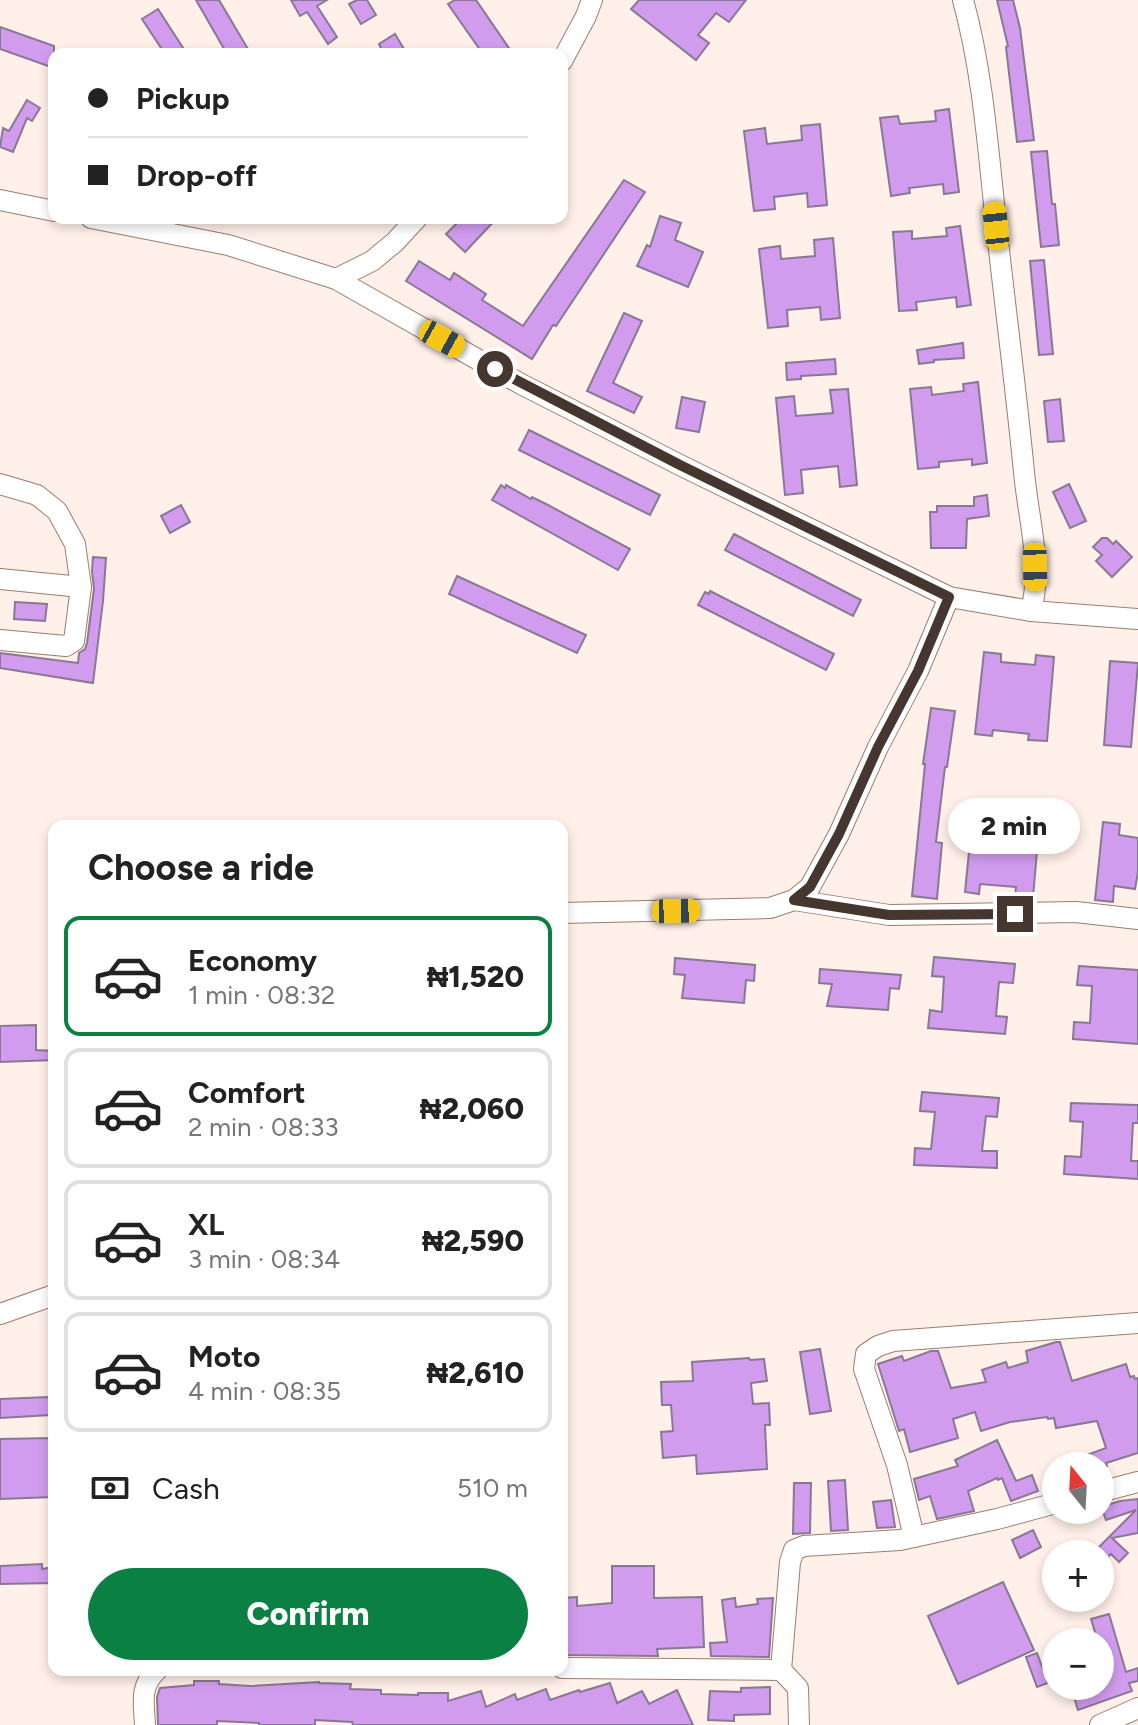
<!DOCTYPE html>
<html lang="en">
<head>
<meta charset="utf-8">
<style>
  body { margin:0; font-family:Figtree,sans-serif; background:#f2f2f2; color:#222; height:100vh; display:flex; flex-direction:column; font-size:30px; white-space:nowrap }
  * { box-sizing:border-box; margin:0 }
  p { font-size:26px; color:#767676 }
  .icon { flex:none; width:44px; height:44px; fill:none; stroke:currentColor; stroke-width:2; stroke-linecap:round; stroke-linejoin:round }
  .map { position:relative; flex:1; overflow:hidden }
  .details { position:absolute; left:48px; top:820px; width:520px; height:856px; display:flex; flex-direction:column; background:#fff; border-radius:16px; box-shadow:0 4px 12px #0003 }
  .details>* { flex:none }
  .banner { position:absolute; left:48px; top:48px; width:520px; height:176px; border-radius:16px; box-shadow:0 4px 12px #0003; display:grid; align-content:center; height:176px; padding:0 40px; background:#fff }
  .needle { width:52px; rotate:342deg }
  .fabs { position:absolute; left:1042px; top:1452px; display:grid; gap:16px }
  .fabs a { display:grid; place-items:center; width:72px; height:72px; border-radius:50%; background:#fff; box-shadow:0 4px 12px #0003; font-size:40px }
  .end { position:absolute; width:36px; height:36px; margin:-18px; border:10px solid #453730; background:#fff; box-shadow:0 0 0 4px #fff }
  .from { border-radius:50% }
  .bubble { position:absolute; height:56px; border-radius:28px; background:#fff; box-shadow:0 4px 12px #0003; font-size:26px; font-weight:800; line-height:56px; text-align:center }
  .car { position:absolute; width:24px; height:48px; margin:-24px -12px; border-radius:10px; box-shadow:0 0 6px 2px #0007; background:linear-gradient(#f5c518 24%,#345 0 40%,#f5c518 0 76%,#345 0 86%,#f5c518 0) }
  .banner b { display:flex; align-items:center; gap:28px; height:76px; font-size:30px }
  .banner b+b { border-top:2px solid #e0e0e0 }
  .banner i { width:20px; height:20px; background:#222 }
  ul { padding:0; list-style:none }
  li { display:flex; align-items:center; gap:24px; height:120px; margin:0 16px 12px; padding:0 24px; border:4px solid #e0e0e0; border-radius:16px }
  li div { flex:1 }
  li b { display:block; font-size:30px }
  li em { font-style:normal; font-weight:800 }
  li.selected { border-color:#0b8043 }
  li>.icon { width:72px; height:72px; stroke-width:1.5 }
  h2 { padding:0 40px; font-size:36px; line-height:96px }
  .pay { display:flex; align-items:center; gap:20px; height:88px; padding:0 40px; font-size:30px }
  .pay p { margin-inline-start:auto }
  .action { display:flex; gap:16px; margin-top:auto; padding:16px 40px }
  .action a { flex:1; height:92px; border-radius:48px; background:#0b8043; color:#fff; font-size:32px; font-weight:800; line-height:92px; text-align:center }
  .map>svg:first-child { display:block }
  .building { fill:#d19cee; stroke:#897893; stroke-width:2 }
  .lines { fill:none; stroke-linecap:round; stroke-linejoin:round }
  .minor-casing { stroke:#9d7d6d; stroke-width:22 }
  .minor { stroke:#fff; stroke-width:20 }
  .route { stroke:#453730; stroke-width:10 }
</style>
</head>
<body>
<div class="map">
<svg width="1138" height="1725" viewBox="0 0 1138 1725">
  <rect width="100%" height="100%" fill="#fff0e9"/>
  <g class="building">
    <path d="M196 0H219L248 49 239 54H227Z"/>
    <path d="M291 0H327L317 6 337 37 328 44 307 12 300 16Z"/>
    <path d="M357 0H367L376 15 361 24 349 4Z"/>
    <path d="M455 0H476L513 54H483L448 4Z"/>
    <path d="M639 0H746L729 22 716 13 698 35 709 43 696 60 631 9Z"/>
    <path d="M997 0H1013L1020 28 1034 140 1017 142 1006 47 1008 46Z"/>
    <path d="M158 9 187 54H165L142 19Z"/>
    <path d="M0 27 54 46V68L0 49Z"/>
    <path d="M395 34 407 54H384L379 44Z"/>
    <path d="M27 100 40 108 32 121 27 118 13 152 0 147 3 128 9 131Z"/>
    <path d="M949 109 959 192 944 194 943 184 909 188 910 193 891 196 880 118 898 116 900 124 936 121 935 111Z"/>
    <path d="M820 124 827 205 808 207 807 193 774 197 775 209 754 211 744 131 765 128 767 144 802 140 801 126Z"/>
    <path d="M1047 151 1052 204H1055L1059 245 1041 247 1031 152Z"/>
    <path d="M624 180 645 192 556 326 553 325 532 359 406 281 419 261 450 280 454 273 486 294 482 300 523 326Z"/>
    <path d="M660 216 681 223 675 240 703 252 688 287 637 266 647 245 650 247Z"/>
    <path d="M462 218H497L465 252 446 234Z"/>
    <path d="M960 226 971 305 957 307 956 297 916 302 917 310 899 311 893 232 912 231V239L947 236 946 228Z"/>
    <path d="M833 238 840 318 821 320 820 307 787 310 788 326 768 328 759 249 780 246 781 259 815 256 814 240Z"/>
    <path d="M1044 260 1053 354 1039 355 1030 261Z"/>
    <path d="M624 313 642 321 613 383 642 397 634 413 587 391Z"/>
    <path d="M963 343 964 358 934 360V362L919 364 917 350Z"/>
    <path d="M835 359 836 374 801 376V379L787 380 786 363Z"/>
    <path d="M978 382 987 463 972 465V459L939 462V467L918 469 910 389 931 387 932 395 964 391 963 384Z"/>
    <path d="M848 389 857 485 840 487 838 466 801 470 803 493 785 495 776 398 794 396 796 416 833 413 830 390Z"/>
    <path d="M682 397 705 402 699 432 676 428Z"/>
    <path d="M1060 399 1064 441 1048 442 1044 401Z"/>
    <path d="M529 430 660 495 650 515 519 450Z"/>
    <path d="M1069 484 1086 521 1070 528 1053 492Z"/>
    <path d="M501 485 505 488 506 485 531 499 532 497 546 504 630 549 618 570 492 500Z"/>
    <path d="M987 495 989 516 967 519 966 548H931L930 512H937V506H974V497Z"/>
    <path d="M181 505 190 522 170 533 161 516Z"/>
    <path d="M734 534 861 600 853 616 725 550Z"/>
    <path d="M1102 538H1107L1113 544 1116 541 1132 557 1112 577 1096 561 1102 555 1093 547Z"/>
    <path d="M93 557 106 558 103 601 93 683 0 668V653L78 663 79 653 85 649 87 643 94 589 92 571Z"/>
    <path d="M457 576 586 635 577 653 449 594Z"/>
    <path d="M710 591 834 654 826 670 698 605 705 592 709 594Z"/>
    <path d="M15 602 47 604 45 621 14 619Z"/>
    <path d="M984 652 1001 654V662L1035 665 1036 655 1054 657 1047 741 1028 740 1029 734 993 730 992 736 975 734Z"/>
    <path d="M1110 661 1138 663 1131 747 1104 745Z"/>
    <path d="M931 708 955 711 947 767H945L936 842 942 843 937 899 912 896 925 764H923Z"/>
    <path d="M973 812 987 814 986 823 1021 825 1022 815 1040 817 1033 897 1015 896 1016 887 980 884 979 894 965 892Z"/>
    <path d="M1103 822 1120 824 1119 835 1138 838V872L1135 889 1114 886 1113 902 1095 900Z"/>
    <path d="M934 957 1015 964 1013 983 999 982 996 1016 1007 1017 1005 1034 928 1028 930 1010 942 1012 944 977 932 976Z"/>
    <path d="M675 958 755 965 754 981 746 980 744 1003 682 998 685 975 674 974Z"/>
    <path d="M1079 966 1138 970V1044L1073 1039 1074 1022 1090 1023 1092 986 1077 985Z"/>
    <path d="M820 969 901 975 899 989 890 988 888 1010 827 1006 832 984 819 983Z"/>
    <path d="M36 1025V1050L54 1051V1060L0 1062V1026Z"/>
    <path d="M922 1092 999 1098 997 1117 986 1116 982 1151H997V1168L914 1165 915 1148 931 1149 935 1112 920 1111Z"/>
    <path d="M1071 1103 1138 1105V1123H1133L1131 1161H1138V1179L1064 1174 1065 1156 1081 1157 1083 1122 1070 1121Z"/>
    <path d="M1056 1342H1060L1072 1381 1126 1364 1130 1377 1134 1376 1135 1379 1138 1378V1453L1106 1463 1107 1466H1060V1465L1106 1448 1097 1421 1056 1428 1054 1418 1048 1419 1047 1417 1010 1422 981 1431 975 1412 953 1419 958 1438 910 1452 904 1429 899 1431 878 1364 902 1356 904 1361 931 1351H938L951 1388 986 1382 982 1370 1006 1362 1008 1368 1028 1362 1026 1351Z"/>
    <path d="M820 1349 831 1411 810 1414 800 1352Z"/>
    <path d="M749 1358 750 1360 764 1359 767 1381 751 1383 753 1404 769 1403 770 1425H765L767 1469 697 1474 696 1455 663 1458 661 1432 673 1431 671 1405H662L661 1382 693 1381 692 1362Z"/>
    <path d="M49 1397 50 1415 0 1418V1399Z"/>
    <path d="M52 1438 53 1497 0 1499V1439Z"/>
    <path d="M997 1440 1016 1481 1032 1475 1038 1491 1011 1501 1002 1478 998 1480 997 1478 968 1491 974 1511 937 1519 930 1496 919 1500 914 1479 958 1466 955 1460Z"/>
    <path d="M845 1480 848 1530 831 1531 828 1481Z"/>
    <path d="M794 1483H811L810 1533 793 1534Z"/>
    <path d="M1138 1499V1533L1112 1538 1128 1553 1119 1562 1111 1554 1100 1565V1554H1092L1136 1510 1106 1520 1101 1507 1120 1501Z"/>
    <path d="M891 1500 895 1527 877 1528 873 1502Z"/>
    <path d="M1033 1530 1041 1547 1020 1558 1012 1540Z"/>
    <path d="M42 1564V1569L54 1567V1583L0 1584V1566Z"/>
    <path d="M612 1566H654V1598L702 1597 704 1647 657 1649 658 1656 562 1655V1598L577 1597V1606L612 1603Z"/>
    <path d="M1003 1582 1034 1650 958 1684 928 1616Z"/>
    <path d="M735 1598 736 1607 758 1604 757 1599 773 1598 769 1657 711 1656 710 1643 727 1642 722 1600Z"/>
    <path d="M1109 1614 1126 1672 1138 1668V1681L1129 1683 1132 1691 1078 1710 1073 1694 1095 1686H1100V1674L1107 1672 1100 1649V1642H1098L1091 1619Z"/>
    <path d="M1037 1653 1048 1683 1037 1687 1026 1657Z"/>
    <path d="M194 1681H219V1684L250 1686 319 1682V1683L351 1684 350 1689 381 1690V1694L418 1695V1693H448V1701L481 1691 486 1707 515 1694 517 1700 546 1689 550 1700 579 1690 580 1692 610 1683 617 1703 642 1691 649 1704 677 1690 693 1725H353L352 1722 315 1720V1725H259V1723L217 1721V1725H158L157 1697 160 1688 194 1685Z"/>
    <path d="M770 1687V1714L734 1715V1721L708 1720 710 1691 741 1692V1688Z"/>
  </g>
  <g class="lines">
    <defs>
      <g id="minor">
        <path d="M963 0C983 73 988 149 996 223 1005 306 1016 389 1024 472 1028 518 1043 566 1031 611"/>
        <path d="M562 61 586 16 592 0"/>
        <path d="M0 200 54 211"/>
        <path d="M91 218 228 245 336 279 521 384 680 465 949 597 1031 611 1138 619"/>
        <path d="M336 279 372 261 395 242 417 218"/>
        <path d="M0 484 37 495 57 511 75 544 81 587 74 641 66 646 0 640"/>
        <path d="M0 579 81 587"/>
        <path d="M794 900 889 915 1076 912 1138 919"/>
        <path d="M562 913 770 908 794 900 810 887 839 834 878 747 918 671 949 597"/>
        <path d="M0 1314 54 1295"/>
        <path d="M1100 1492 1138 1482"/>
        <path d="M914 1537 897 1465 864 1369 866 1354 878 1346 893 1341 1138 1323"/>
        <path d="M562 1668 781 1670 798 1688 799 1725"/>
        <path d="M781 1670 790 1562 794 1550 804 1546 900 1540 997 1519 1056 1503"/>
        <path d="M145 1725C144 1703 139 1687 157 1670"/>
        <path d="M1100 1725 1138 1708"/>
      </g>
    </defs>
    <use href="#minor" class="minor-casing"/>
    <use href="#minor" class="minor"/>
  </g>
  <g class="lines">
    <path class="route" d="M495 369 680 465 949 597 918 671 878 747 839 834 810 887 794 900 889 915 1015 914"/>
  </g>
</svg>
<div class="fabs">
<a><svg class="needle" viewBox="-14 -14 28 28"><path d="M0-13l5 13h-10z" fill="#e53935"/><path d="M0 13l5-13h-10z" fill="#767676"/></svg></a>
<a>+</a>
<a>−</a>
</div>
<i class="end from" style="left:495px;top:369px"></i>
<i class="end" style="left:1015px;top:914px"></i>
<div class="bubble" style="left:948px;top:798px;width:132px">2 min</div>
<i class="car" style="left:996px;top:226px;rotate:354deg"></i>
<i class="car" style="left:442px;top:339px;rotate:119deg"></i>
<i class="car" style="left:1035px;top:567px;rotate:179deg"></i>
<i class="car" style="left:676px;top:911px;rotate:89deg"></i>
<div class="banner">
<b><i class="from"></i>Pickup</b>
<b><i></i>Drop-off</b>
</div>
<section class="details">
<h2>Choose a ride</h2>
<ul>
<li class="selected"><svg class="icon" aria-label="car" viewBox="0 0 24 24"><path d="M5 17H2v-5l4-1 3-4h7l3 4 3 1v5h-3M9 17h6M6 11h13"/><circle cx="7" cy="17" r="2"/><circle cx="17" cy="17" r="2"/></svg><div><b>Economy</b><p>1 min · 08:32</p></div><em>₦1,520</em></li>
<li><svg class="icon" aria-label="car" viewBox="0 0 24 24"><path d="M5 17H2v-5l4-1 3-4h7l3 4 3 1v5h-3M9 17h6M6 11h13"/><circle cx="7" cy="17" r="2"/><circle cx="17" cy="17" r="2"/></svg><div><b>Comfort</b><p>2 min · 08:33</p></div><em>₦2,060</em></li>
<li><svg class="icon" aria-label="car" viewBox="0 0 24 24"><path d="M5 17H2v-5l4-1 3-4h7l3 4 3 1v5h-3M9 17h6M6 11h13"/><circle cx="7" cy="17" r="2"/><circle cx="17" cy="17" r="2"/></svg><div><b>XL</b><p>3 min · 08:34</p></div><em>₦2,590</em></li>
<li><svg class="icon" aria-label="car" viewBox="0 0 24 24"><path d="M5 17H2v-5l4-1 3-4h7l3 4 3 1v5h-3M9 17h6M6 11h13"/><circle cx="7" cy="17" r="2"/><circle cx="17" cy="17" r="2"/></svg><div><b>Moto</b><p>4 min · 08:35</p></div><em>₦2,610</em></li>
</ul>
<div class="pay"><svg class="icon" aria-label="cash" viewBox="0 0 24 24"><path d="M3 7h18v10H3z"/><circle cx="12" cy="12" r="2"/></svg>Cash<p>510 m</p></div>
<div class="action"><a>Confirm</a></div>
</section>
</div>
</body>
</html>
